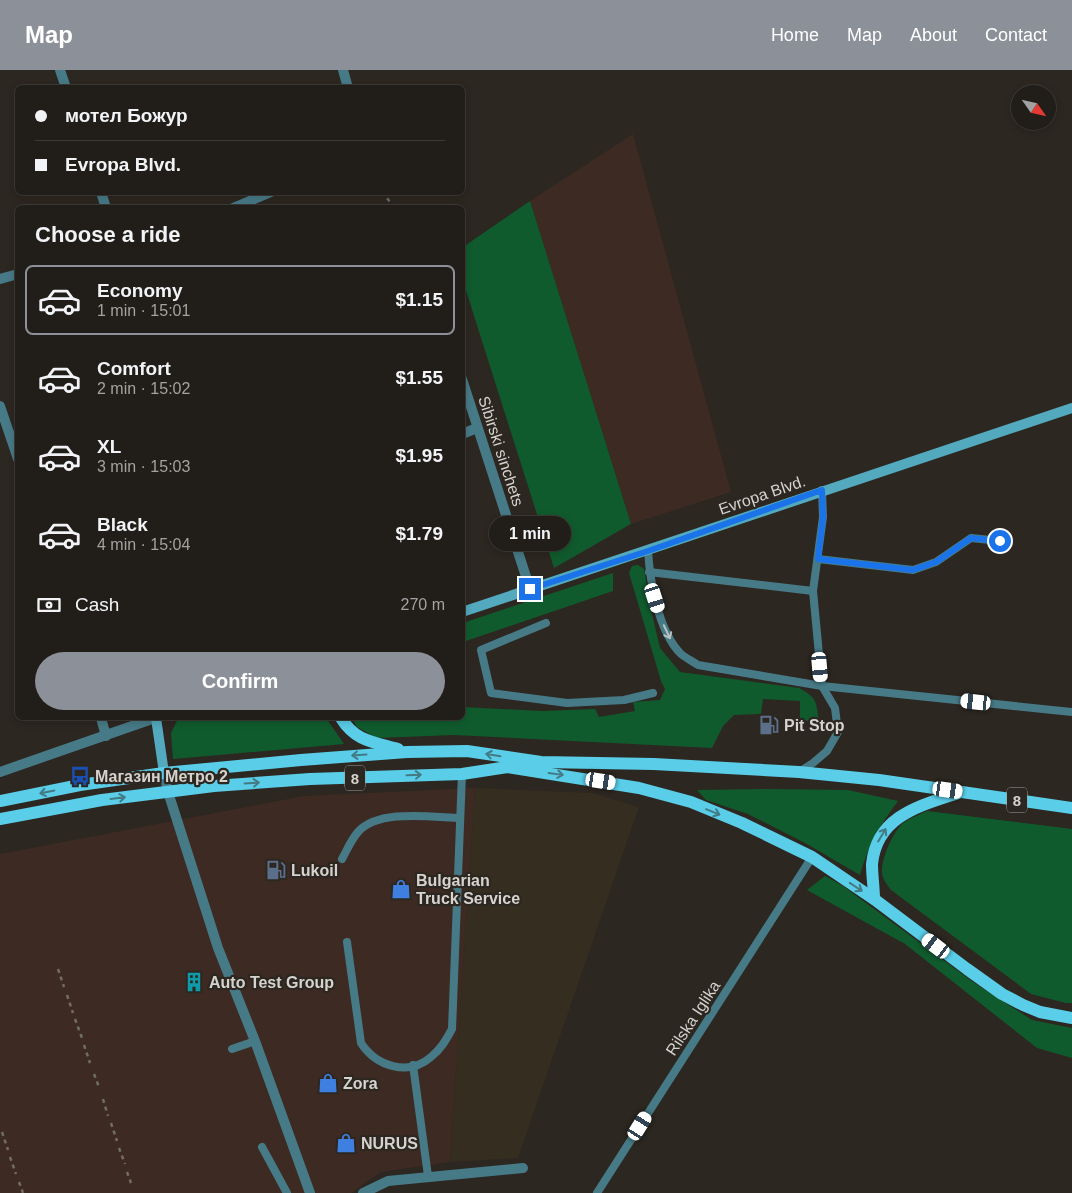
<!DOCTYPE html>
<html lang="en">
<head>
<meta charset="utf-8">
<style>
  body { margin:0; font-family:Helvetica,sans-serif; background:#292621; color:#f1f3f6; height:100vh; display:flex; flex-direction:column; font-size:19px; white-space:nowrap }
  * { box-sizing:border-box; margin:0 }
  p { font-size:16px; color:#a2a2a2 }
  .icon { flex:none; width:28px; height:28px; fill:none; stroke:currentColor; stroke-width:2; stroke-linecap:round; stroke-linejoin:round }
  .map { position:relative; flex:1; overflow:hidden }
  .details { position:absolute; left:15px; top:135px; width:450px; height:515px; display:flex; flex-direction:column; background:#211d18; border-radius:8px; box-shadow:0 2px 8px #0003,0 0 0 1px #3e3b37 }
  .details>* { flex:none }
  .hud { position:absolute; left:15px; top:15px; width:450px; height:110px; border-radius:8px; box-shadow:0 2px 8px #0003,0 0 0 1px #3e3b37; display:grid; align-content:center; height:110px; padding:0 20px; background:#211d18 }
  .needle { width:32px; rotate:124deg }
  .tools { position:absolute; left:1011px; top:15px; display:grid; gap:10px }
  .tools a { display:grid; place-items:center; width:45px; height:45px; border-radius:50%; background:#211d18; box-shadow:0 2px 8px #0003,0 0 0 1px #3e3b37; font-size:25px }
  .end { position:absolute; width:22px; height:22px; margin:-11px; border:6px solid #1a73e8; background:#fff; box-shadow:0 0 0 2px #fff }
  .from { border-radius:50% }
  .bubble { position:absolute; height:35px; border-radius:18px; background:#211d18; box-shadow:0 2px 8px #0003,0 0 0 1px #3e3b37; font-size:16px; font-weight:600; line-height:35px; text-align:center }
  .car { position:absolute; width:15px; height:30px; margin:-15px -8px; border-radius:6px; box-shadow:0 0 4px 1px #0007; background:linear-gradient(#fff 24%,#345 0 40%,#fff 0 76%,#345 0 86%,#fff 0) }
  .hud b { display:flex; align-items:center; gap:18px; height:48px; font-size:19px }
  .hud b+b { border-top:1px solid #3e3b37 }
  .hud i { width:12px; height:12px; background:#f1f3f6 }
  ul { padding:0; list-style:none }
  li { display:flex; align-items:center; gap:15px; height:70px; margin:0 10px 8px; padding:0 10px; border:2px solid transparent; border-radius:8px }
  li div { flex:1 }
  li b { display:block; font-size:19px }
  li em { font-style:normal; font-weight:600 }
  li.current { border-color:#8c9099 }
  li>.icon { width:45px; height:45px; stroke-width:1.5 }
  h2 { padding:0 20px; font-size:22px; line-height:60px }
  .pay { display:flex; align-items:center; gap:12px; height:55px; padding:0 20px; font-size:19px }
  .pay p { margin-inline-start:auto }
  .cta { display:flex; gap:10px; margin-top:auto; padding:10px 20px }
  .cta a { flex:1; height:58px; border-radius:30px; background:#8c9099; color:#fff; font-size:20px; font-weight:600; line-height:58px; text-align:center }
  header { display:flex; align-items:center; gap:30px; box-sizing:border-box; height:70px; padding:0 25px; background:#8c9099; color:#fff }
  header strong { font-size:24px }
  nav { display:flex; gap:28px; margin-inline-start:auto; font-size:18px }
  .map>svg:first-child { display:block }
  .commercial { fill:#3d2b23 }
  .built { fill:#352d20 }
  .green { fill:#105b2d }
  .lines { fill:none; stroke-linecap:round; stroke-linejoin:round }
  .path { stroke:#706c66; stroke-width:2.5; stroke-dasharray:4 4; stroke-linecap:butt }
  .lane { stroke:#477a87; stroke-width:8 }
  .street { stroke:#477a87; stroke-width:10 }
  .secondary { stroke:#53a9be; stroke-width:10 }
  .primary { stroke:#5acde8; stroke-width:12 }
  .oneway { stroke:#b9c1c0 }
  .oneway2 { stroke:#437a84 }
  .route { stroke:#1a73e8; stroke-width:6 }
  .labels { text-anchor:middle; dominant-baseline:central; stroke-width:4.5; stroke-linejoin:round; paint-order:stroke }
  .shield { fill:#2c2720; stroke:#a39f9a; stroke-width:1 }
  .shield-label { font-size:15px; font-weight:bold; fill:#d6d3ce }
  .street-label { font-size:16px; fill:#d6d3ce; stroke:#2c2720 }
  .poi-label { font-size:16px; font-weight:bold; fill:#d6d3ce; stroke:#2c2720; text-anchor:start }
</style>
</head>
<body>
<header>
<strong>Map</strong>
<nav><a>Home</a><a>Map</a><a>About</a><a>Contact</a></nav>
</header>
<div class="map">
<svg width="1072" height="1123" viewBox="0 0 1072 1123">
  <rect width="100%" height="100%" fill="#2c2720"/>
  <g class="commercial">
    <path d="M633 64 731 422 631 454 530 131Z"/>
    <path d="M475 718 450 1092 381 1102 351 1123H0V784L304 726Z"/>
  </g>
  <path class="built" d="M475 718 592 723 639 737 518 1088 450 1092Z"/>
  <g class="green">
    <path d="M530 131 631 454 554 498 463 211V177Z"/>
    <path d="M638 495 644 499 651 540 660 578 680 602 799 618C818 628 816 632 819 652L800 650V631L763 629 761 644 734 645 723 656 712 678 454 665 377 668 357 657 352 648H462L463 637 542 641 595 639 599 647 635 641 633 632 660 630 665 619 661 611 629 503 632 496Z"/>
    <path d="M613 503V521L463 572V553Z"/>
    <path d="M183 648H326L344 674 173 689 171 663 178 649Z"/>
    <path d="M765 719 848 720 898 731C879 756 868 776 860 805L805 773 748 744 706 730 697 720Z"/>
    <path d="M927 741 1072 759V933H1066L1031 924 891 820C888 816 884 811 883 807 878 795 893 761 903 753 910 748 919 745 927 741Z"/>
    <path d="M825 806 843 816 973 912 1032 950 1072 958V988L1037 978 905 874 807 820Z"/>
  </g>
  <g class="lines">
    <g class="path">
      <path d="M382 122 395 138"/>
      <path d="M58 899 64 917"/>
      <path d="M67 925 73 943"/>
      <path d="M75 949 82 968"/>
      <path d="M84 975 90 993"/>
      <path d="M94 1004 99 1017"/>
      <path d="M103 1029 108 1046"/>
      <path d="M111 1053 117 1071"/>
      <path d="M2 1062 8 1080"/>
      <path d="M119 1078 125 1094"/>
      <path d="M10 1087 16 1104"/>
      <path d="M127 1102 131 1113"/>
      <path d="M19 1112 23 1123"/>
    </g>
    <g class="lane">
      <path d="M648 481C650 511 658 561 681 584 686 588 692 591 698 595L822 616 1072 642"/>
      <path d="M818 489 913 500 936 492 971 468 1000 471"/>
      <path d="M649 502 813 521"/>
      <path d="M546 553 481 580 491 623 567 633 624 630 653 623"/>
      <path d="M799 702 813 693 827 681 838 662 835 638 822 616 813 521 823 447 822 420"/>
      <path d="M342 789C347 780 351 770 358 762 378 739 431 747 460 748"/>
      <path d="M347 872 361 973C376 996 408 1007 431 987 441 979 446 970 452 959L462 704"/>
      <path d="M232 979 255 971"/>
      <path d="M413 995 428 1106"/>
      <path d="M262 1077 287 1123"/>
      <path d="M597 1123 812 787"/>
    </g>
    <g class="street">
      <path d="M60 0 66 18"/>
      <path d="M343 0 348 18"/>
      <path d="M101 122 106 138"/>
      <path d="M233 138 271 122"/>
      <path d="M0 209 18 204"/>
      <path d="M462 309 530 519"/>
      <path d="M0 336 18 389"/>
      <path d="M462 364 477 358"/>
      <path d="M101 648 106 666"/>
      <path d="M0 702 155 648"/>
      <path d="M164 703 168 722 218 878 255 971 310 1123"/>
      <path d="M363 1123 388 1111 523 1098"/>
    </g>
    <g class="secondary">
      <path d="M462 542 1072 338"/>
      <path d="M156 648 164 703"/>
    </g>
    <g class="primary">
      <path d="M341 648C355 671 373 672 398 679"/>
      <path d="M507 697 639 718 691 732 742 753 812 787 874 829 967 899 1002 924 1023 935 1040 942 1072 948"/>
      <path d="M0 731 80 715 164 703 301 690 407 682 467 681 541 692 654 694 799 702 879 710 1072 738"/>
      <path d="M0 749 102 730 214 716 310 709 462 704 514 696"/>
      <path d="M874 829C874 818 872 806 872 794 877 746 919 736 958 723"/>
    </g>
  </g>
  <defs><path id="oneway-shaft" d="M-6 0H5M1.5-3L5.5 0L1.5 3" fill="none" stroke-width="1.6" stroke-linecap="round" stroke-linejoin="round" transform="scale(1.25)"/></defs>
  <use class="oneway" href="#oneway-shaft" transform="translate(667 562) rotate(65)"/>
  <g class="oneway2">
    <use href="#oneway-shaft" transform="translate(359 685) rotate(176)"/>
    <use href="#oneway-shaft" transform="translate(493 685) rotate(-171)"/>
    <use href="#oneway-shaft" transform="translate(556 704) rotate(8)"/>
    <use href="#oneway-shaft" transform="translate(414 705) rotate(-2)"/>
    <use href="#oneway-shaft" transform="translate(252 713) rotate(-4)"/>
    <use href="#oneway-shaft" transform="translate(47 722) rotate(168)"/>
    <use href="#oneway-shaft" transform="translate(118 728) rotate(-7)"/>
    <use href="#oneway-shaft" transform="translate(713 742) rotate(22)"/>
    <use href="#oneway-shaft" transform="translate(882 765) rotate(-59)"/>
    <use href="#oneway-shaft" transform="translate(856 817) rotate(34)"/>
  </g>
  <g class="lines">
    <path class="route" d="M530 519 648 481 822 420 823 447 818 489 913 500 936 492 971 468 1000 471"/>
  </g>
  <defs>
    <symbol id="fuel-bare" viewBox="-9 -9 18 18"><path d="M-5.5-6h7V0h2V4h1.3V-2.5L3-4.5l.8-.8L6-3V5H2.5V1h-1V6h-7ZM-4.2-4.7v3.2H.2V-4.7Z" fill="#5c6f8a" stroke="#2c2720" stroke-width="2.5" paint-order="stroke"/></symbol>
    <symbol id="bus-bare" viewBox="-9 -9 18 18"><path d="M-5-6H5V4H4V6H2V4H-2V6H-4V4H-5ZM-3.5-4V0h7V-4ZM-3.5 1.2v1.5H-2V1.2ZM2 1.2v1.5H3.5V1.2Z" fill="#1a4fb4" stroke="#2c2720" stroke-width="2.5" paint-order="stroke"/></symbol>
    <symbol id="shop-bare" viewBox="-9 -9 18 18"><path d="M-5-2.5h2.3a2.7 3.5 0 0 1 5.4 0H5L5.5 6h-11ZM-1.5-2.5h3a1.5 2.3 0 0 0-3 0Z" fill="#3f7fe0" stroke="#2c2720" stroke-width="2.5" paint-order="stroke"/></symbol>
    <symbol id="building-bare" viewBox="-9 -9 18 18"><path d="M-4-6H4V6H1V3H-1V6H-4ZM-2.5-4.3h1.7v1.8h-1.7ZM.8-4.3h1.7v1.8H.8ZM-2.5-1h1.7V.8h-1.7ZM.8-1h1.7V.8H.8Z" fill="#0f9aa8" stroke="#2c2720" stroke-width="2.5" paint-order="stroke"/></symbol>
  </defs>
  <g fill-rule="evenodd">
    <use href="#fuel-bare" x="755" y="641" width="28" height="28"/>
    <use href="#bus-bare" x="66" y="692" width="28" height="28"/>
    <use href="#fuel-bare" x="262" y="786" width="28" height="28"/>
    <use href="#shop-bare" x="387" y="805" width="28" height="28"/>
    <use href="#building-bare" x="180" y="898" width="28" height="28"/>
    <use href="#shop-bare" x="314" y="999" width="28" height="28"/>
    <use href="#shop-bare" x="332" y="1059" width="28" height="28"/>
  </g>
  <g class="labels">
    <g class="shield">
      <rect x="345" y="695.5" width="20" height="25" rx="4"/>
      <rect x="1007" y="717.5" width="20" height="25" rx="4"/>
    </g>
    <g class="shield-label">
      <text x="355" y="708">8</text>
      <text x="1017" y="730">8</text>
    </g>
    <g class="street-label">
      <text transform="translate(501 381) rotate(72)">Sibirski sinchets</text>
      <text transform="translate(762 425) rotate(-19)">Evropa Blvd.</text>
      <text transform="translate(693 948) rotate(-57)">Rilska Iglika</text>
    </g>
    <g class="poi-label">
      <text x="784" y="655">Pit Stop</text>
      <text x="95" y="706">Магазин Метро 2</text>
      <text x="291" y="800">Lukoil</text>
      <text x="416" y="810">Bulgarian<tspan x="416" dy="18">Truck Service</tspan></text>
      <text x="209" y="912">Auto Test Group</text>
      <text x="343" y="1013">Zora</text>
      <text x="361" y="1073">NURUS</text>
    </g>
  </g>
</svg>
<div class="tools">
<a><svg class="needle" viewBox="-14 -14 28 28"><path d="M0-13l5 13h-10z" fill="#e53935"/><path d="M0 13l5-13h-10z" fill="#a2a2a2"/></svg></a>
</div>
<i class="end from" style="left:1000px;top:471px"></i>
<i class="end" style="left:530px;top:519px"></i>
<div class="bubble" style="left:489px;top:446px;width:82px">1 min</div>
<i class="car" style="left:655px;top:528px;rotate:162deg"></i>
<i class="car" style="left:820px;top:597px;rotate:175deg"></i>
<i class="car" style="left:976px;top:632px;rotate:276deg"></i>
<i class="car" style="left:601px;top:711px;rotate:99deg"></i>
<i class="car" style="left:948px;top:720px;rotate:98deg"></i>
<i class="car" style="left:936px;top:876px;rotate:307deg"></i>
<i class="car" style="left:640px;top:1056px;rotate:32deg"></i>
<div class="hud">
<b><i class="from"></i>мотел Божур</b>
<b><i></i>Evropa Blvd.</b>
</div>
<section class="details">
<h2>Choose a ride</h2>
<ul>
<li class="current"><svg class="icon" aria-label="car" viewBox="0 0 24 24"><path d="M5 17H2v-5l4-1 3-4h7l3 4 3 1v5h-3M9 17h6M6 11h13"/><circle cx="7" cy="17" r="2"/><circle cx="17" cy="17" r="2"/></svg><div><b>Economy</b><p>1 min · 15:01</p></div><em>$1.15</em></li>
<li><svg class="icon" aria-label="car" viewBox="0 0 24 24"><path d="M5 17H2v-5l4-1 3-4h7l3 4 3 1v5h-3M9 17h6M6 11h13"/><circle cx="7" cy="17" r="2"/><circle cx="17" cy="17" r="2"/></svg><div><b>Comfort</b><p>2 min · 15:02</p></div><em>$1.55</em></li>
<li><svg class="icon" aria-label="car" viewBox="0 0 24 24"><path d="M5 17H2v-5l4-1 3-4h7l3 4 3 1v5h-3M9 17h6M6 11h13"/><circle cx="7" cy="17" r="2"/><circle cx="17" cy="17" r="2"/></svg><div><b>XL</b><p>3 min · 15:03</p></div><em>$1.95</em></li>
<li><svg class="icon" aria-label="car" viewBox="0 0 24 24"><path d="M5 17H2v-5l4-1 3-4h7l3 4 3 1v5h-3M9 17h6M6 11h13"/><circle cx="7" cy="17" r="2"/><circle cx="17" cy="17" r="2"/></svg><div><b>Black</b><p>4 min · 15:04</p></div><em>$1.79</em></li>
</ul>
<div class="pay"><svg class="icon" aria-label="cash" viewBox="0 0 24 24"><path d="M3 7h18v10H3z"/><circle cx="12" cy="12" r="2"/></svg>Cash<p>270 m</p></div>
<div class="cta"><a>Confirm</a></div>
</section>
</div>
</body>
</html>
